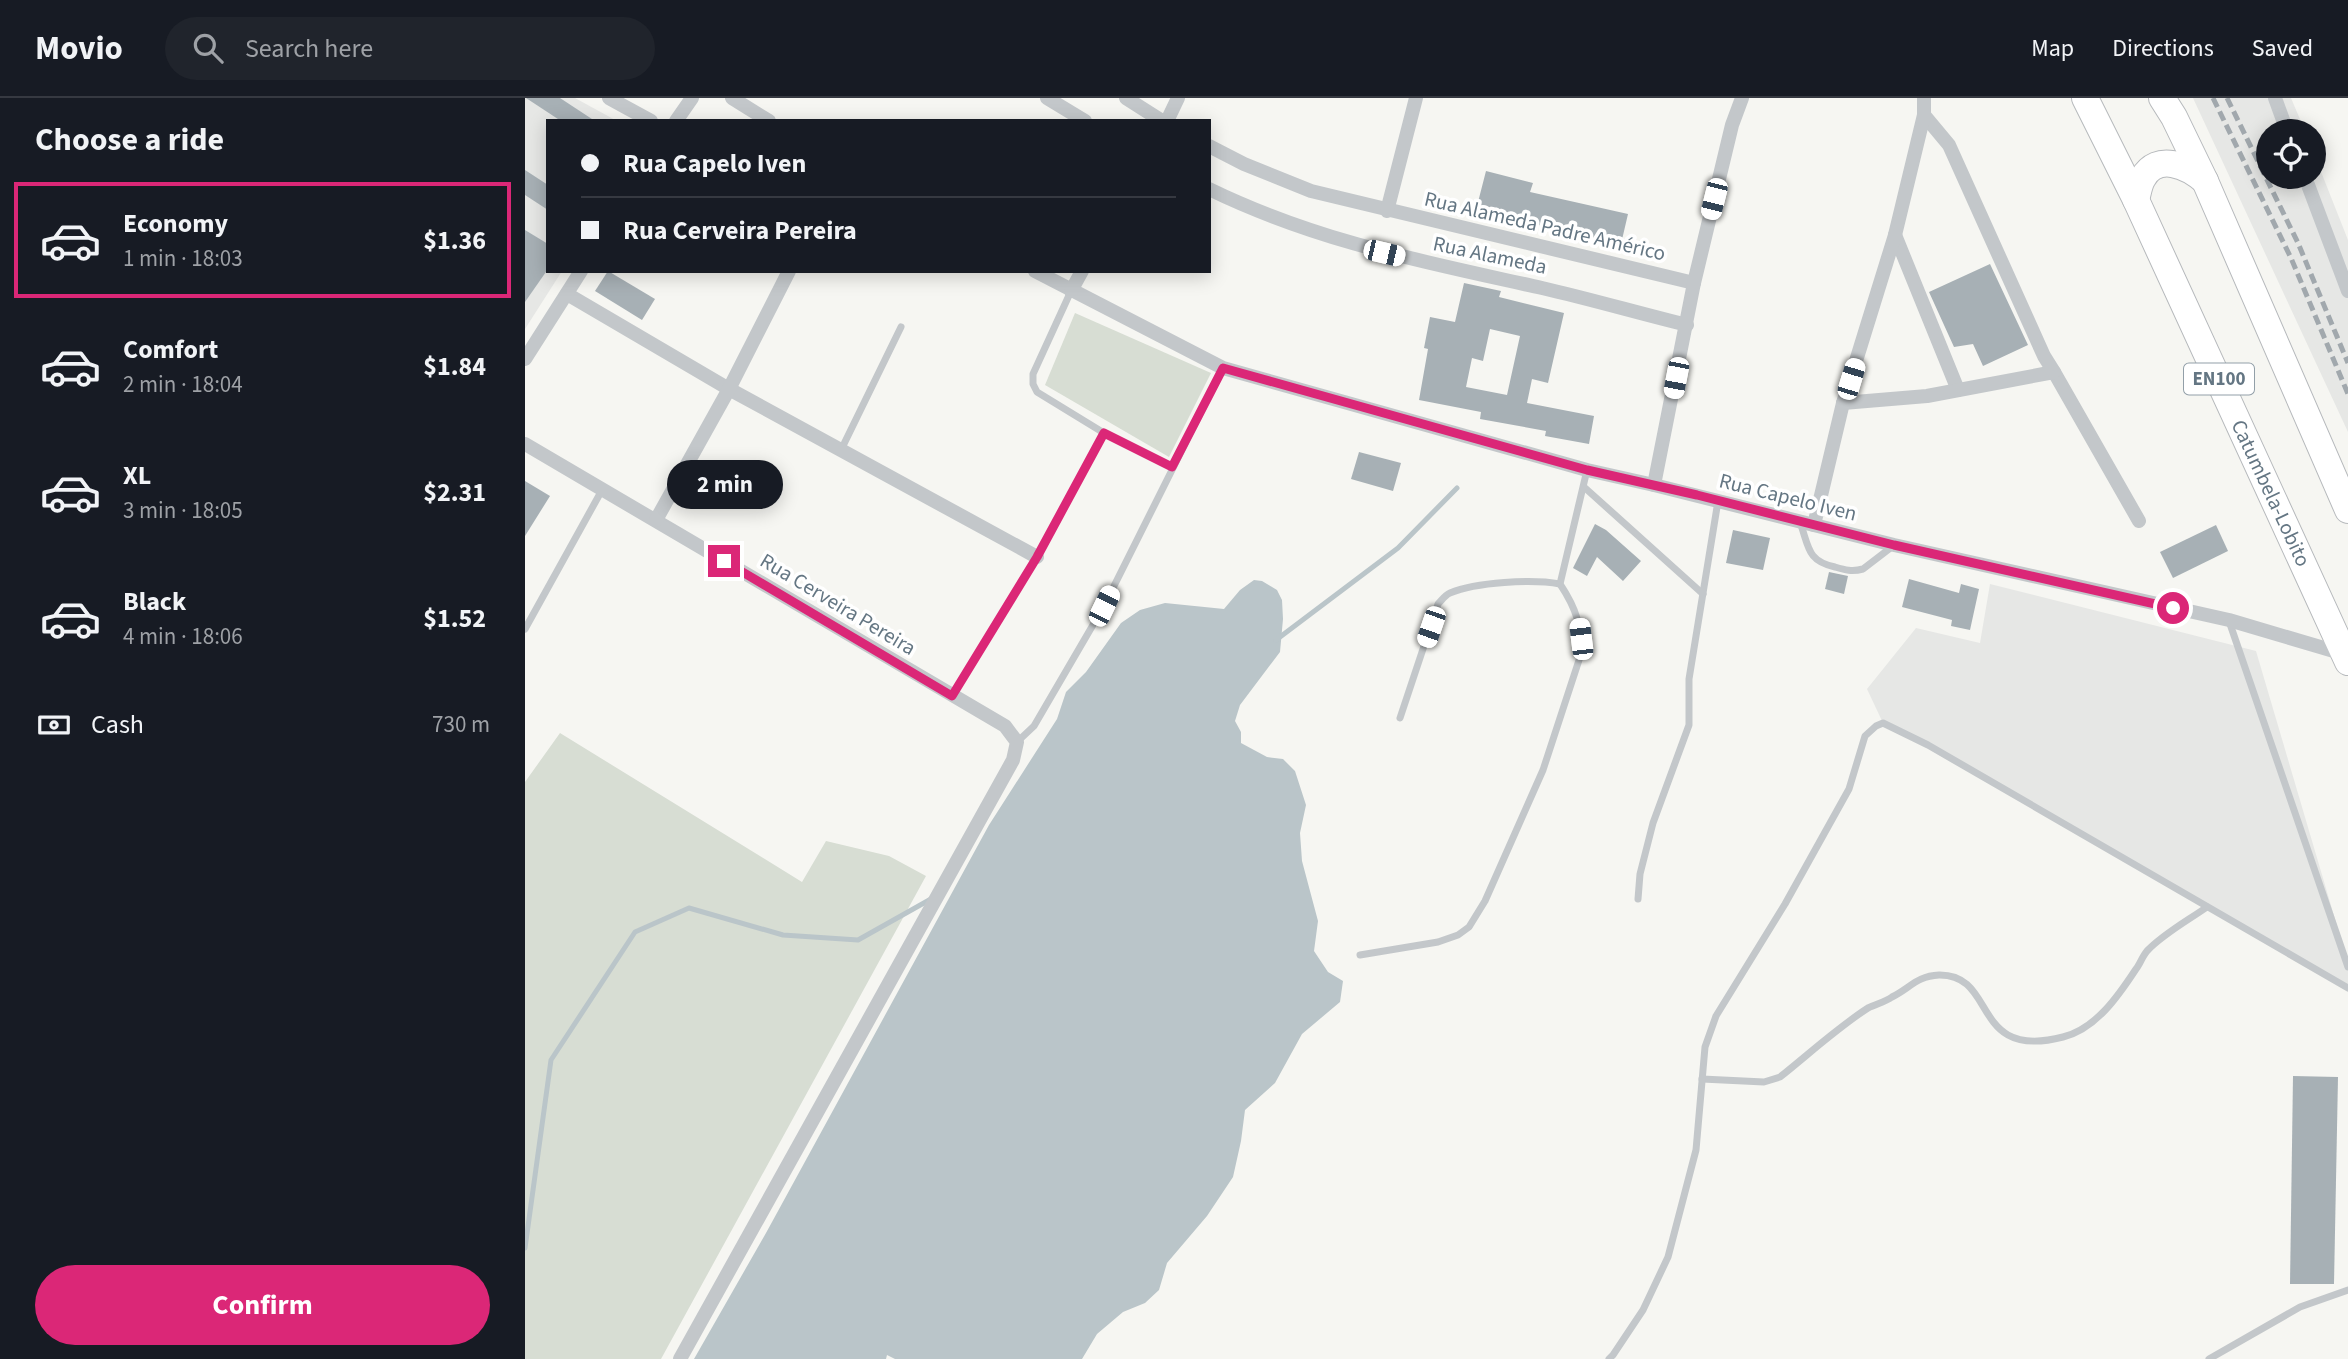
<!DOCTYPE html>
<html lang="en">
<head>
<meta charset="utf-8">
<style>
  body { margin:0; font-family:"Source Sans 3",sans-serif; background:#20242c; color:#f1f3f6; height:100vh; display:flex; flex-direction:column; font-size:26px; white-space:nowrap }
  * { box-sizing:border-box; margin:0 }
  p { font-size:23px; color:#9ea1a6 }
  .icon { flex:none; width:38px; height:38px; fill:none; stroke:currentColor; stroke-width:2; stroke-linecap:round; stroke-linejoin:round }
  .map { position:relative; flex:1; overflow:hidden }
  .details { display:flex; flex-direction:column; background:#171b24; width:525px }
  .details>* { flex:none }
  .top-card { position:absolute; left:21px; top:21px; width:665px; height:154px; border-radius:0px; box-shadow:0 4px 18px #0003; display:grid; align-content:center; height:154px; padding:0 35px; background:#171b24 }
  .fabs { position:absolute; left:1731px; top:21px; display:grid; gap:14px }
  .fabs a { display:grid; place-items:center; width:70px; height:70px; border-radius:50%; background:#171b24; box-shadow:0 4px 18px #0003; font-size:35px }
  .end { position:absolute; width:32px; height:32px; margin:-16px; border:9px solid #db2777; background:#fff; box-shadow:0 0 0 4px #fff }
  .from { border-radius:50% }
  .bubble { position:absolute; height:49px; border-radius:24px; background:#171b24; box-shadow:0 4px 18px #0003; font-size:23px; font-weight:700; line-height:49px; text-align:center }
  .car { position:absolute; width:21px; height:42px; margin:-21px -10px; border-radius:9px; box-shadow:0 0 5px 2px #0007; background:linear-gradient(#fff 24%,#345 0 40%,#fff 0 76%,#345 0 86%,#fff 0) }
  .top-card b { display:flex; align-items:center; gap:24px; height:66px; font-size:26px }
  .top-card b+b { border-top:2px solid #363941 }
  .top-card i { width:18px; height:18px; background:#f1f3f6 }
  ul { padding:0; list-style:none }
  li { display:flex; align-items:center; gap:21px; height:116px; margin:0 14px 10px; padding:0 21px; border:4px solid transparent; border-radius:0px }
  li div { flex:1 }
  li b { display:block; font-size:26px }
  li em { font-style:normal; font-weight:700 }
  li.current { border-color:#db2777 }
  li>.icon { width:63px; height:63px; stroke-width:1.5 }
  h2 { padding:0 35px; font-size:32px; line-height:84px }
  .pay { display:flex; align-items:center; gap:18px; height:77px; padding:0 35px; font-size:26px }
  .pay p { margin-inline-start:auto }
  .primary-button { display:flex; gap:14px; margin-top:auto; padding:14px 35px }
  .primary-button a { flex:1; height:80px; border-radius:42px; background:#db2777; color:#fff; font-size:28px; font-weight:700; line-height:80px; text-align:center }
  header { display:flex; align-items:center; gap:42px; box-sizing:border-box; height:98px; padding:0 35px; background:#171b24; border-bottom:2px solid #363941 }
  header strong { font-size:33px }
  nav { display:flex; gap:38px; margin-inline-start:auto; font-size:24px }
  .search { width:490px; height:63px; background:#20242c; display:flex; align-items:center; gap:18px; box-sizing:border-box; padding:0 24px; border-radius:38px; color:#9ea1a6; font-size:26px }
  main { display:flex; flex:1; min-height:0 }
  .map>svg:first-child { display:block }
  .built { fill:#e6e7e5 }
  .green { fill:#d7ddd3 }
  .water { fill:#bac5c9 }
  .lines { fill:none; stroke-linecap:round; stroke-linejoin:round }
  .stream { stroke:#bac5c9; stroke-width:5 }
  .building { fill:#a7b0b5; fill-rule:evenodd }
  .highway-casing { stroke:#b6b9bc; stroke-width:28 }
  .lane { stroke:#c3c7ca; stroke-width:7 }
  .street { stroke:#c3c7ca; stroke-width:14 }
  .highway { stroke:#fff; stroke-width:26 }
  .rail { stroke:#a1a8ad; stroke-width:5; stroke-dasharray:10 5; stroke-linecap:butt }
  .route { stroke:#db2777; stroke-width:9 }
  .labels { text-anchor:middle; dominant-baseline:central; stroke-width:7; stroke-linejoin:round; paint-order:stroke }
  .shield { fill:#fff; stroke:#929fa8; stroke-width:2 }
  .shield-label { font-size:19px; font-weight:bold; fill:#647683 }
  .street-label { font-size:21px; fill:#647683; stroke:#fff }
</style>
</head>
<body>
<header>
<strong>Movio</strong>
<div class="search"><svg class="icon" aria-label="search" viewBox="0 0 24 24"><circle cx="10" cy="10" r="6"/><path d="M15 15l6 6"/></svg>Search here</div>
<nav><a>Map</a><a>Directions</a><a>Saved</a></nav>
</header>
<main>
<section class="details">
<h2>Choose a ride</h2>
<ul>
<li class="current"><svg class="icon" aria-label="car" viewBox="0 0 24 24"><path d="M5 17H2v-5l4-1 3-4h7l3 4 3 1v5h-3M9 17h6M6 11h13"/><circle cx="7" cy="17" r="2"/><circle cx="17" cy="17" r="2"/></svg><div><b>Economy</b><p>1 min · 18:03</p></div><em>$1.36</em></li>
<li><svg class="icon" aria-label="car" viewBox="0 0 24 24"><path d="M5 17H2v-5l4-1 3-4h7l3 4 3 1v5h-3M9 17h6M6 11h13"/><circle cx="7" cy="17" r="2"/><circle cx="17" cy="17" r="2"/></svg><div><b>Comfort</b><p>2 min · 18:04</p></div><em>$1.84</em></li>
<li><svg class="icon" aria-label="car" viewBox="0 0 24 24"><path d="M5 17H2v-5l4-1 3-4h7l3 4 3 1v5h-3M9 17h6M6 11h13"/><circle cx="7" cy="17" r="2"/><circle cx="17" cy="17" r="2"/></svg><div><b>XL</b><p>3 min · 18:05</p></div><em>$2.31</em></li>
<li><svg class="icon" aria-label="car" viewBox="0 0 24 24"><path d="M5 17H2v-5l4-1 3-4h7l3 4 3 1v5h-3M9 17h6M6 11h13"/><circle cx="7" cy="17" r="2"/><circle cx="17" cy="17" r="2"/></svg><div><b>Black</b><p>4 min · 18:06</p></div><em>$1.52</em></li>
</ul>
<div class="pay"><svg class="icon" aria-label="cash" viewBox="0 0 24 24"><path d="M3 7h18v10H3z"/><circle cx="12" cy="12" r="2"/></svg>Cash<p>730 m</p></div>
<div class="primary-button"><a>Confirm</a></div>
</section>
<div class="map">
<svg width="1823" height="1261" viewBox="0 0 1823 1261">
  <rect width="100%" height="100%" fill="#f6f6f2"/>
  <g class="built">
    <path d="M0 0H50L92 23H23V173H37L0 231Z"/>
    <path d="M1668 0H1766L1780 33H1743V79H1788L1789 56 1823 142V334Z"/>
    <path d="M1465 486 1731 553 1823 865V890L1358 625 1342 591 1391 530 1455 545Z"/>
  </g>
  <g class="green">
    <path d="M550 215 686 275 644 359 520 287Z"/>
    <path d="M35 635 277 784 301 743 364 758 401 778 136 1261H0V684Z"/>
  </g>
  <path class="water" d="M729 482 737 483 752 492 757 502 758 521 755 554 715 607 710 623 716 634V645L742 659 758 661 770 673 781 707 775 735 777 763 793 823 789 853 803 874 818 883 815 904 777 936 750 985 720 1012 716 1043 708 1079 682 1118 642 1165 634 1192 620 1205 598 1214 572 1236 557 1261H370L362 1257 361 1261H169L241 1135 464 727 532 621 541 594 561 574 596 525 615 512 640 505 699 511 715 492Z"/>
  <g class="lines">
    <g class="stream">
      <path d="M751 542 873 450 932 390"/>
      <path d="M0 1150 26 962 110 834 164 810 258 837 333 842 406 801"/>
    </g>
  </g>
  <g class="building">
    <path d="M1 0H35L70 23H36Z"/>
    <path d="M0 72 23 87V112L0 97Z"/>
    <path d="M961 73 1008 85 1005 94 1103 116 1096 146 1009 126 1010 122 952 108Z"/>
    <path d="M0 132 23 146V171L0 204Z"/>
    <path d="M1465 166 1503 247 1458 268 1448 246 1429 249 1404 194Z"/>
    <path d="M83 173 130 201 117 222 70 193Z"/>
    <path d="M939 185 976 193 974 199 1039 215 1023 285 1007 281 1002 305 1069 318 1064 346 1020 338 1021 333 955 321 956 314 894 302 903 251 899 250 905 219 930 224ZM965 231 995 238 982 297 941 289 947 260 958 263Z"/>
    <path d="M834 354 876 365 868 393 826 381Z"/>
    <path d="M0 383 25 398 0 438Z"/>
    <path d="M1070 426 1081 432 1116 463 1098 483 1072 459 1062 478 1048 470Z"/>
    <path d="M1691 427 1703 453 1648 480 1635 454Z"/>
    <path d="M1208 432 1245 440 1238 472 1201 465Z"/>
    <path d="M1304 474 1323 478 1319 496 1300 491Z"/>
    <path d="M1384 481 1434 495 1436 486 1454 491 1445 532 1426 528 1427 522 1377 509Z"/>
    <path d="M1768 978 1813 979 1809 1186H1765Z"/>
  </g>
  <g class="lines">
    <defs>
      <g id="highway">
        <path d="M1560 0 1611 102 1823 564"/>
        <path d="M1637 0 1649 19 1680 83 1823 412"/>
        <path d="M1611 102C1613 95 1614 86 1618 80 1632 54 1663 68 1680 83"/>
      </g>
    </defs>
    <use href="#highway" class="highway-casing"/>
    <g class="lane">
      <path d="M546 193 508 276V286L512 294 579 335 647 369"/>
      <path d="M316 352 376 229"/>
      <path d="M1059 389 1178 496"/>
      <path d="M1275 424C1284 449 1282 463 1310 469 1320 472 1327 474 1338 471L1368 448"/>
      <path d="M1704 523 1823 869"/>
      <path d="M0 531 77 392"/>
      <path d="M427 598 512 459 579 335"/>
      <path d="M875 620 913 506C917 502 920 497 925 495 951 484 1007 481 1035 486"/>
      <path d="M492 644 509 628 579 508 698 270"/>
      <path d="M1113 801 1115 776 1128 725 1164 627V581L1193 403"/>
      <path d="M835 857 913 844 933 837 944 829 960 803 1018 672 1055 559C1058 530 1051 510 1035 486L1062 372"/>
      <path d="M1177 981 1239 984 1255 979C1284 956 1312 930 1343 910 1351 906 1360 904 1367 899 1385 890 1392 878 1414 877 1473 876 1445 963 1538 939 1571 931 1594 897 1611 871 1615 866 1617 859 1622 853 1638 836 1662 823 1682 809"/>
      <path d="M1084 1261 1088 1257 1118 1212 1143 1159 1171 1052 1180 949 1191 918 1260 806 1324 691 1340 638 1351 628 1358 625 1403 647 1823 890"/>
      <path d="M1684 1261 1775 1209 1823 1192"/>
    </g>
    <g class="street">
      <path d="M84 0 126 23"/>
      <path d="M207 0 244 23"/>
      <path d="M522 0 560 23"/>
      <path d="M601 0 637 23"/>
      <path d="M1750 0 1762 33"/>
      <path d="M151 23 167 0"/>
      <path d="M642 23 653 0"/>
      <path d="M684 48 719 66 786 93 1169 185"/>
      <path d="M1780 79 1823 193"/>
      <path d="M684 91C793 144 900 164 1017 190 1065 201 1113 215 1162 227"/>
      <path d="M862 113 891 0"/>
      <path d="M1370 137 1433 292"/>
      <path d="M510 173 698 270 1062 372 1129 387 1369 447 1704 522 1819 556"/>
      <path d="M546 193 557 173"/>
      <path d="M42 196 204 291 512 459"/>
      <path d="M0 261 56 173"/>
      <path d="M1529 274 1614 423"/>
      <path d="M1318 305 1402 298 1529 274 1519 258 1424 47 1399 17"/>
      <path d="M0 346 480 628 492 644 488 662 155 1261"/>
      <path d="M1129 387 1169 185 1207 27 1217 0"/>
      <path d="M131 422 204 291 264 173"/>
      <path d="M1289 427 1318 305 1370 137 1399 17V0"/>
    </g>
    <use href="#highway" class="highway"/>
    <g class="rail">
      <path d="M1688 0 1766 160 1823 296"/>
      <path d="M1702 0 1773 145 1823 265"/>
    </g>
  </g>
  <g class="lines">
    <path class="route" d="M199 463 427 598 512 459 579 335 647 369 698 270 1062 372 1172 397 1369 447 1648 510"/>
  </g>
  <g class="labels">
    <rect class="shield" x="1659" y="265.5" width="70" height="31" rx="5"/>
    <g class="shield-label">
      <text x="1694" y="281">EN100</text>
    </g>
    <g class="street-label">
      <text transform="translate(1020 128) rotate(13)">Rua Alameda Padre Américo</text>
      <text transform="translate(965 157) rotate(12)">Rua Alameda</text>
      <text transform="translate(1746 395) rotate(65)">Catumbela-Lobito</text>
      <text transform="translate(1263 399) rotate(14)">Rua Capelo Iven</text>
      <text transform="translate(313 506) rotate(31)">Rua Cerveira Pereira</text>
    </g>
  </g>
</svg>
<div class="fabs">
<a><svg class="icon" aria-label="locate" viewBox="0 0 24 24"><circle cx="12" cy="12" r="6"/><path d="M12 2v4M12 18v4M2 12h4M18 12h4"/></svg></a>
</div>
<i class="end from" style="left:1648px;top:510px"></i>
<i class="end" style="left:199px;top:463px"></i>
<div class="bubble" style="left:142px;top:362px;width:116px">2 min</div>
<i class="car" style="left:1189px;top:101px;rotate:194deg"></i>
<i class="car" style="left:859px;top:155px;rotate:103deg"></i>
<i class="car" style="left:1151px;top:280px;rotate:191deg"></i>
<i class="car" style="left:1326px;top:281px;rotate:17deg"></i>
<i class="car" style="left:579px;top:508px;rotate:26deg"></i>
<i class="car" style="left:906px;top:529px;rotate:199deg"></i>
<i class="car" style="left:1056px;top:541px;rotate:353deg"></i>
<div class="top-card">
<b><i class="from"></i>Rua Capelo Iven</b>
<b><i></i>Rua Cerveira Pereira</b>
</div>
</div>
</main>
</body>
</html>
